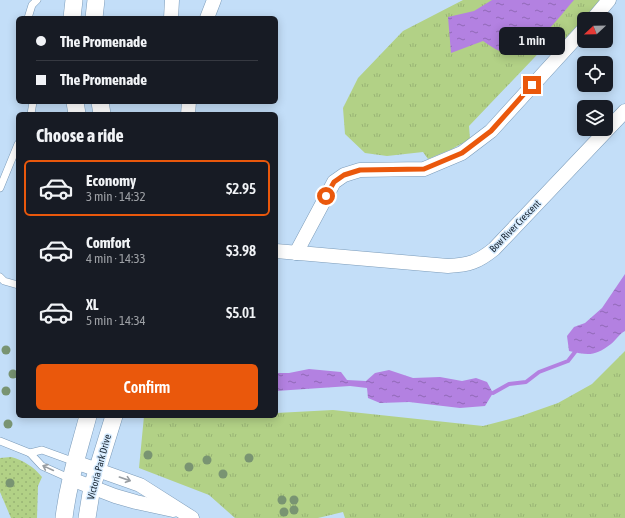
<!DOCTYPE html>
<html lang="en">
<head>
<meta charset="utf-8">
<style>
  body { margin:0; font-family:"Asap Condensed",sans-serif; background:#242831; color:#f1f3f6; height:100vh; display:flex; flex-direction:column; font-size:15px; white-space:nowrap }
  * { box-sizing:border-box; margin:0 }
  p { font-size:13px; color:#9ea1a6 }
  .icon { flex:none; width:22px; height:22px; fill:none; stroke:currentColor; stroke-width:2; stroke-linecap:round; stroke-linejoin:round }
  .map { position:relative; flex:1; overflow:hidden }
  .panel { position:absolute; left:16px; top:112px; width:262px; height:306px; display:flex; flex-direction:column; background:#171b24; border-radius:6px; box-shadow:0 2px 10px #0003 }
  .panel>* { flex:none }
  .top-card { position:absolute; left:16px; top:16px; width:262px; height:88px; border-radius:6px; box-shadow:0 2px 10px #0003; display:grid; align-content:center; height:88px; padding:0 20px; background:#171b24 }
  .needle { width:26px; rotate:248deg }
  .fabs { position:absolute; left:577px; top:12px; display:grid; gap:8px }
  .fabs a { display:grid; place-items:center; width:36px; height:36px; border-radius:6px; background:#171b24; box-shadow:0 2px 10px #0003; font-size:20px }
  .end { position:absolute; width:18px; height:18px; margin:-9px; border:5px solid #ea580c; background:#fff; box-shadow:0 0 0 2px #fff }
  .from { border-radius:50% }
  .bubble { position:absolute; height:28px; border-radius:6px; background:#171b24; box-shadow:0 2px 10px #0003; font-size:13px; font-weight:600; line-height:28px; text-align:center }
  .top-card b { display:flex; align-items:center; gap:14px; height:38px; font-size:15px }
  .top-card b+b { border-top:1px solid #363941 }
  .top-card i { width:10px; height:10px; background:#f1f3f6 }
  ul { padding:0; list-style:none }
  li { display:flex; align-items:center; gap:12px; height:56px; margin:0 8px 6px; padding:0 12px; border:2px solid transparent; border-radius:6px }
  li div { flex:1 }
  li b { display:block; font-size:15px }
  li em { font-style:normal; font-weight:600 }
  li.active { border-color:#ea580c }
  li>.icon { width:36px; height:36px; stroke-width:1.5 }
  h2 { padding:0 20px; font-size:18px; line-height:48px }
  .button { display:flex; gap:8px; margin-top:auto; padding:8px 20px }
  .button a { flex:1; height:46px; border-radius:6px; background:#ea580c; color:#fff; font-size:16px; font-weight:600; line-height:46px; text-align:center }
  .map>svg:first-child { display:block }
  .grass { fill:url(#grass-dots) }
  .park { fill:url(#park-tufts) }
  .water { fill:url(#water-ripples) }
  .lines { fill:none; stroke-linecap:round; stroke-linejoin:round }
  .stream { stroke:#b381e1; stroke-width:4 }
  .service-casing { stroke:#7b9bb9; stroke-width:8 }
  .minor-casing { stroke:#7b9bb9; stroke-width:15 }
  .tertiary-casing { stroke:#7b9bb9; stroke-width:18 }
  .service { stroke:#fff; stroke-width:7 }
  .minor { stroke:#fff; stroke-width:14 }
  .tertiary { stroke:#fff; stroke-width:17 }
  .tree { fill:#799472 }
  .oneway { stroke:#989da2 }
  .route { stroke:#ea580c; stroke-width:5 }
  .labels { text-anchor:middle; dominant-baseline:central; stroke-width:3; stroke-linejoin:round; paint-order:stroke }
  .street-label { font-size:10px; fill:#192531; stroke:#d6ebfe }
</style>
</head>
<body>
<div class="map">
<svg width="625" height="518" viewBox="0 0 625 518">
  <defs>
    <pattern id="grass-dots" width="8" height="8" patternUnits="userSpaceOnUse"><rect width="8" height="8" fill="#b2d186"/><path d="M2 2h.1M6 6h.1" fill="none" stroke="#98b374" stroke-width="1.8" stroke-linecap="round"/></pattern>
    <pattern id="park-tufts" width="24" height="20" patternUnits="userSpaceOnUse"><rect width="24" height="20" fill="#b2d186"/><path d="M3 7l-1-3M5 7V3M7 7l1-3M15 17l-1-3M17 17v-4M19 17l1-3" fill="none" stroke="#98b374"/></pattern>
    <pattern id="water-ripples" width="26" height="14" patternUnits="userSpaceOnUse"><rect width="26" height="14" fill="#b381e1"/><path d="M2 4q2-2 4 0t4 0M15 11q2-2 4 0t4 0" fill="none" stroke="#9169b7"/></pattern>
  </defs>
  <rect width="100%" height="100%" fill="#c3def8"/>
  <path class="grass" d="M11 457C23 460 34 467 42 477L38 486 37 518H11L0 492V458Z"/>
  <g class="park">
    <path d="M463 0H601L560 44 553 38 469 126 470 139 452 149 428 159 423 152 387 156 365 153 345 134 343 108 358 78 403 31Z"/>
    <path d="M625 351V518H345L343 512 318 518H235L209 495 139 468 144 416H181L190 418 227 416H276V413L333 410 483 426 521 416 558 403 592 384Z"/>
  </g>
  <g class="water">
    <path d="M492 0H574C558 18 530 59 502 52 496 50 489 45 483 41L451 53 448 17 474 11Z"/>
    <path d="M625 274V331C619 334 616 340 611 344 594 357 588 355 569 351L567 336 574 327 585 323 602 308Z"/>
    <path d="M309 369 341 372 347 380 366 381 375 373 389 370 413 378 440 377 462 381 476 378 487 382 493 393 485 406 460 408 409 402 380 403 368 398 367 388 350 386 276 391V373H289Z"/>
  </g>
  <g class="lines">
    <path class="stream" d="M493 393 509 384 526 382 539 372 568 361 575 352"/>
    <defs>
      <g id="service">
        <path d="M28 18 32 5 37 0"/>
        <path d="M31 114 33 102"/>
        <path d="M0 188 18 144"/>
        <path d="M0 277 4 281 18 285"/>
        <path d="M0 441 30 453 42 466 71 479"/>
        <path d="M30 453 42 450 75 462"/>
      </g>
      <g id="minor">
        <path d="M171 18 172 0"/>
        <path d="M207 18 214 0"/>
        <path d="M593 19 609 0"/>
        <path d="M188 114 189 102"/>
        <path d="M276 251 448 266C469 265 478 262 494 249L625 111"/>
        <path d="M296 253 334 182 344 175 360 170 424 169 462 153 491 131 584 29"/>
        <path d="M75 462 140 485 192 518"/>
        <path d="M71 479 115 496 136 502 173 510"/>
      </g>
      <g id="tertiary">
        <path d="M72 18 74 0"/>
        <path d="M94 18 96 0"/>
        <path d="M75 102 77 114"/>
        <path d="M100 102 102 114"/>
        <path d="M64 518C68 483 79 450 88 416"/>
        <path d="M87 518 92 487 114 416"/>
      </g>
    </defs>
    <use href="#service" class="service-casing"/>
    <use href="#minor" class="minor-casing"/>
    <use href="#tertiary" class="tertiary-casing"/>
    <use href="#service" class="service"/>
    <use href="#minor" class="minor"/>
    <use href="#tertiary" class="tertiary"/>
  </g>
  <g class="tree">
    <circle cx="6" cy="350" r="4.5"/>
    <circle cx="13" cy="374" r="4.5"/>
    <circle cx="6" cy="391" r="4.5"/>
    <circle cx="8" cy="424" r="4.5"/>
    <circle cx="148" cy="455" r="4.5"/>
    <circle cx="249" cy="458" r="4.5"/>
    <circle cx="207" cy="460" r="4.5"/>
    <circle cx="189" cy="467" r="4.5"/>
    <circle cx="223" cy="474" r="4.5"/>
    <circle cx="10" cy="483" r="4.5"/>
    <circle cx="282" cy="500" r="4.5"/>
    <circle cx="294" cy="500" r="4.5"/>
    <circle cx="294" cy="510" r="4.5"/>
    <circle cx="284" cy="512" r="4.5"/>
  </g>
  <defs><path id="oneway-shaft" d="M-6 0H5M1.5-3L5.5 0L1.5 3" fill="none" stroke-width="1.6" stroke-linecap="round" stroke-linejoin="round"/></defs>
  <g class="oneway">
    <use href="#oneway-shaft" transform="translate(48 468) rotate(-155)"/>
    <use href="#oneway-shaft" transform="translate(125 479) rotate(19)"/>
  </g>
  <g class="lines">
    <path class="route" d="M326 196 334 182 344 175 360 170 424 169 462 153 491 131 532 85"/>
  </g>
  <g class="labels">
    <g class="street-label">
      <text transform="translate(515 226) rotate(-46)">Bow River Crescent</text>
      <text transform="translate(99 467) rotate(-75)">Victoria Park Drive</text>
    </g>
  </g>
</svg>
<div class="fabs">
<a><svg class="needle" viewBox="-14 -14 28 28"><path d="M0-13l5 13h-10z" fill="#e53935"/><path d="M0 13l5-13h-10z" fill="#9ea1a6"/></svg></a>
<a><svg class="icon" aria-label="locate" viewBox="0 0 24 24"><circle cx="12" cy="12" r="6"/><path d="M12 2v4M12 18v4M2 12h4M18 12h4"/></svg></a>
<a><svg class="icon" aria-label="layers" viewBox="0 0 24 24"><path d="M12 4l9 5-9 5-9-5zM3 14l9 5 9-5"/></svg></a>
</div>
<i class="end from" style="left:326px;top:196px"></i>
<i class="end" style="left:532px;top:85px"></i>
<div class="bubble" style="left:499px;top:27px;width:66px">1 min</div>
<div class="top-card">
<b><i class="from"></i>The Promenade</b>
<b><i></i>The Promenade</b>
</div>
<section class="panel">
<h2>Choose a ride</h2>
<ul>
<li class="active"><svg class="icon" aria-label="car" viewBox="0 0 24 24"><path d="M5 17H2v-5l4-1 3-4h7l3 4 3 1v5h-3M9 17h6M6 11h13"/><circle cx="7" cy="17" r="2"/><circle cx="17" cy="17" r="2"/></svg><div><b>Economy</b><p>3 min · 14:32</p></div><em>$2.95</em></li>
<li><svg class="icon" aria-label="car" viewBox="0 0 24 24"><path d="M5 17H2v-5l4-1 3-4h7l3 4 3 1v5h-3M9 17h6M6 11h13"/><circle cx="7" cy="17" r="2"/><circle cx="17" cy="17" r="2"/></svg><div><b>Comfort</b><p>4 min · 14:33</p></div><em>$3.98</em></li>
<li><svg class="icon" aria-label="car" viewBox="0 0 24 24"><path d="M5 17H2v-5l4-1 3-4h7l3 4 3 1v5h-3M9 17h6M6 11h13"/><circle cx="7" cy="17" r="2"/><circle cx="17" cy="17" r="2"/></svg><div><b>XL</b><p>5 min · 14:34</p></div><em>$5.01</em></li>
</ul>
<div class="button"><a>Confirm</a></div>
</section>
</div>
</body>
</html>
